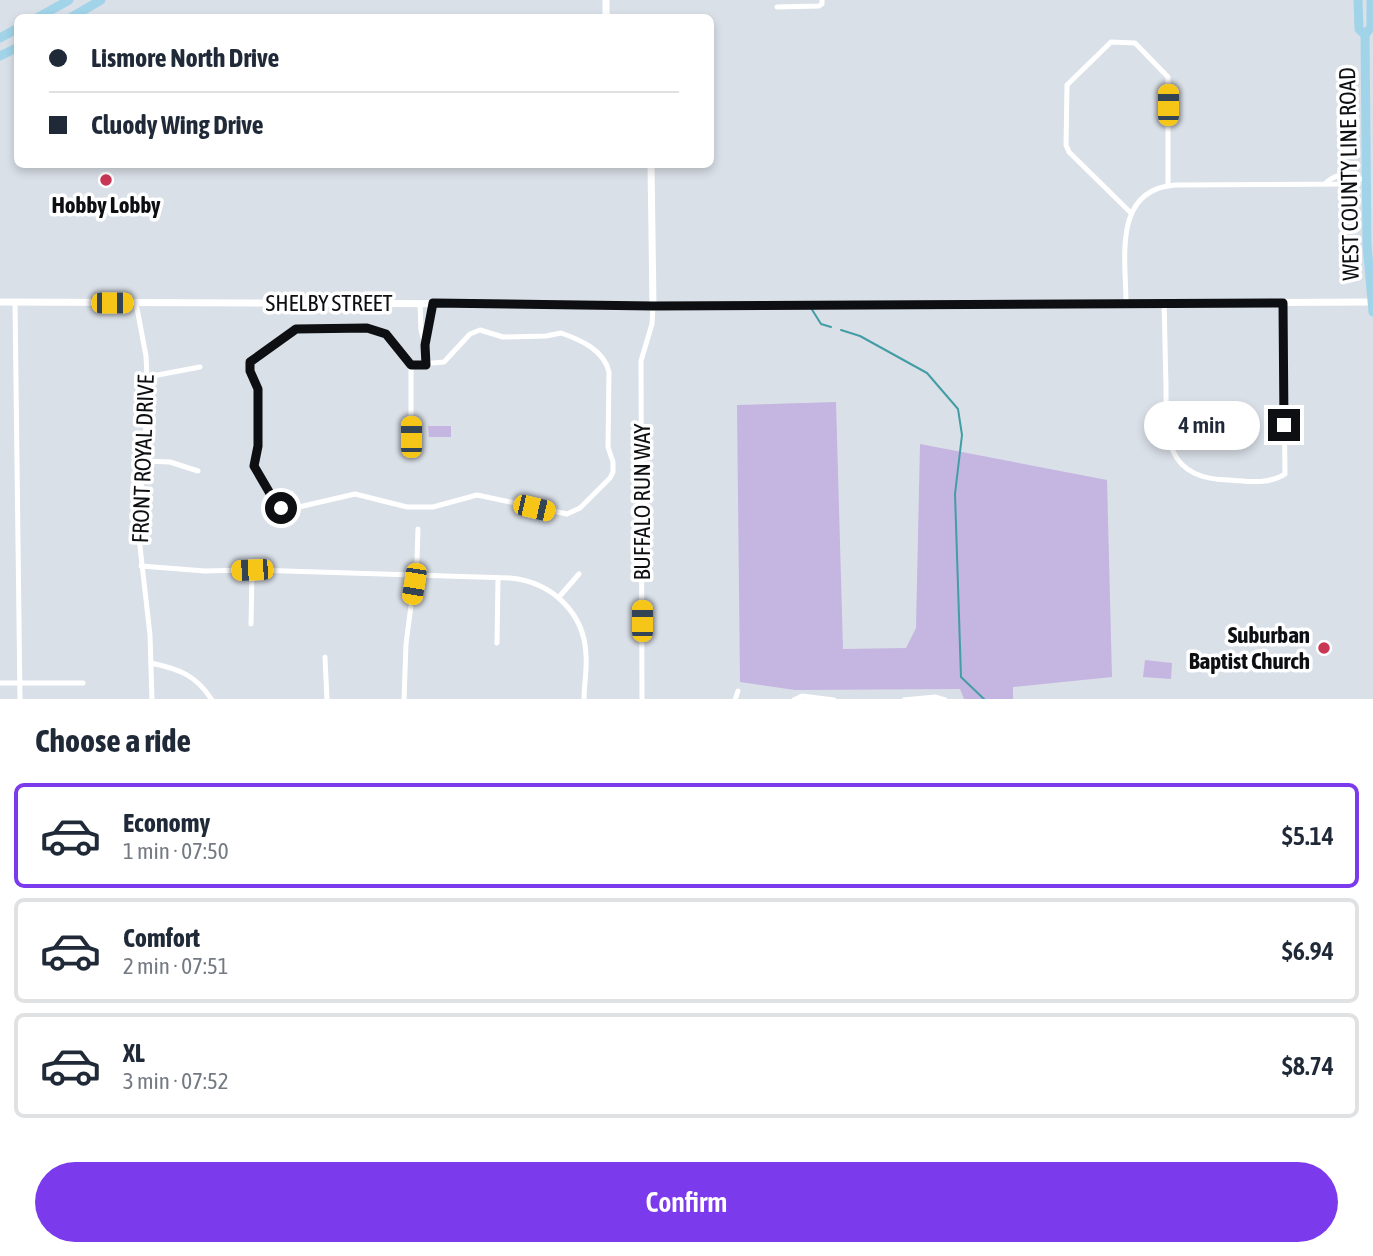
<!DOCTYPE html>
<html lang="en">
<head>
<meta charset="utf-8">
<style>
  body { margin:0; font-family:"Asap Condensed",sans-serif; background:#f2f2f3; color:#1f2937; height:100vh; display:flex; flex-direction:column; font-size:26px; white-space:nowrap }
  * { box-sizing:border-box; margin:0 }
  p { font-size:23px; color:#747a83 }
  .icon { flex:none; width:38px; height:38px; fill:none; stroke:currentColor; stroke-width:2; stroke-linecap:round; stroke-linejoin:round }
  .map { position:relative; height:699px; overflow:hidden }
  .details { display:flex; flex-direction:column; background:#fff; flex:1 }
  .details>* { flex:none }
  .banner { position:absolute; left:14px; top:14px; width:700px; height:154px; border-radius:10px; box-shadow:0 4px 10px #0003; display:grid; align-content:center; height:154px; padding:0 35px; background:#fff }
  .end { position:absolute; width:32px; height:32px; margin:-16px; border:9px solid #0d0f12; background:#fff; box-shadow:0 0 0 4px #fff }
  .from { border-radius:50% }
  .bubble { position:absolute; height:49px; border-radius:24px; background:#fff; box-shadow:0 4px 10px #0003; font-size:23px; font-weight:600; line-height:49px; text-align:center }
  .car { position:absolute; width:21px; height:42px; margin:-21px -10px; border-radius:9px; box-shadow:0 0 5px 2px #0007; background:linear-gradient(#f5c518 24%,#345 0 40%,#f5c518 0 76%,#345 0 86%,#f5c518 0) }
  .banner b { display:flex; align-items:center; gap:24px; height:66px; font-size:26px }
  .banner b+b { border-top:2px solid #e0e1e3 }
  .banner i { width:18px; height:18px; background:#1f2937 }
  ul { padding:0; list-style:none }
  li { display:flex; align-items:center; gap:21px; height:105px; margin:0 14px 10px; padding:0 21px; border:4px solid #e0e1e3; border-radius:10px }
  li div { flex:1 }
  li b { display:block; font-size:26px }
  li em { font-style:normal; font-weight:600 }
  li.selected { border-color:#7c3aed }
  li>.icon { width:63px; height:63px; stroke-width:1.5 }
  h2 { padding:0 35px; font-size:32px; line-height:84px }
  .button { display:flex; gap:14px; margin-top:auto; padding:14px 35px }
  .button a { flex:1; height:80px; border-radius:42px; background:#7c3aed; color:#fff; font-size:28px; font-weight:600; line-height:80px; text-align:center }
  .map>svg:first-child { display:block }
  .green { fill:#c4b5e1 }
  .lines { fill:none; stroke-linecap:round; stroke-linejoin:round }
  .stream { stroke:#439da5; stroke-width:2 }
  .minor { stroke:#fff; stroke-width:5 }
  .tertiary { stroke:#fff; stroke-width:7 }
  .primary { stroke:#a1d4e9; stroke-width:9 }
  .route { stroke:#0d0f12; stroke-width:9 }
  .poi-dot { fill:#c83855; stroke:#fff; stroke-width:2.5 }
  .labels { text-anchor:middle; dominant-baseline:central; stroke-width:7; stroke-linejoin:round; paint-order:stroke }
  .street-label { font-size:23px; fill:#0d0f12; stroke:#fff }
  .poi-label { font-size:23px; font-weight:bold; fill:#0d0f12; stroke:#fff }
</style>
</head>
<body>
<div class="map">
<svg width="1373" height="700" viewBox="0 0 1373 700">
  <rect width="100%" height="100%" fill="#dae0e8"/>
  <g class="green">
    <path d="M836 402 843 649 906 648 916 628 920 444 1107 480 1112 677 1013 687V700L964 699 960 689 795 690 740 682 737 405Z"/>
    <path d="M428 426H451V437H429Z"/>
    <path d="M1145 660 1172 663 1171 679 1143 677Z"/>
  </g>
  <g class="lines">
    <g class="stream">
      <path d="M811 308 821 324 831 327"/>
      <path d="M841 330 860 336 927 373 958 409 962 435 955 494 961 677 985 700"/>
    </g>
    <g class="minor">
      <path d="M777 7 819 6 822 4V0"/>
      <path d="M1326 183C1334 175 1341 175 1352 174L1357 179"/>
      <path d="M1131 213 1069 152 1066 145 1067 85 1111 42 1135 43 1168 77V186"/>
      <path d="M15 303 20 700"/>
      <path d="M136 303 146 356 148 398 138 529 150 635 152 700"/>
      <path d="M420 303 421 330 425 345 433 303"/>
      <path d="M1126 303C1126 259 1112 189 1176 185L1351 184 1357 179H1366"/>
      <path d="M1164 303C1165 330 1165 357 1166 384 1166 433 1163 479 1228 480 1247 481 1269 485 1285 474L1283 303"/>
      <path d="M367 328 386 334 411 365 444 362 470 334 480 330 503 337 546 336 561 333C581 340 604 350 609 372L608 447 613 462V472L610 478 580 508 567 514 477 495 433 507H407L355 494 286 510 275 502 254 465 258 446V389L249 369 250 362 296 329Z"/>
      <path d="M425 345 426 365"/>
      <path d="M147 377 200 367"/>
      <path d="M411 437V365"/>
      <path d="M144 461 170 462 198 471"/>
      <path d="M141 566 205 571 252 570 510 578C552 582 585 613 586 656 587 670 584 685 584 700"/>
      <path d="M559 597 579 574"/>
      <path d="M251 624 252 570"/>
      <path d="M497 643 498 578"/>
      <path d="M325 657 327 700"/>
      <path d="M151 663C179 669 196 675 212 700"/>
      <path d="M0 683H83"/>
      <path d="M404 700 406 644 417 559 418 529"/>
      <path d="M642 700 641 361 652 324 653 306"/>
      <path d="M735 700 738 691"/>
      <path d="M794 700 802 696 834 700"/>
      <path d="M904 700 935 697 945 700"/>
    </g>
    <g class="tertiary">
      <path d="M606 0V14L609 18"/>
      <path d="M651 164 653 306"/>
      <path d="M0 302 536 304 653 306 1372 302"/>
    </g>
    <g class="primary">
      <path d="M1358 0 1359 29 1365 35"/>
      <path d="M1371 0V27L1365 35 1367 245 1373 312"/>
      <path d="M37 18 69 0"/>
      <path d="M70 18 101 0"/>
      <path d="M0 38 18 28"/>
      <path d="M0 56 18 47"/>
    </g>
  </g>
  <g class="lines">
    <path class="route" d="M281 508 275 502 254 466 258 446V389L250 371V362L296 329 367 328 386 334 411 365H426L425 345 433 303 653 306 1283 303 1284 425"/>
  </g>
  <g class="poi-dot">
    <circle cx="106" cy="180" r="7"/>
    <circle cx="1324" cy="648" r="7"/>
  </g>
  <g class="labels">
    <g class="street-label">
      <text transform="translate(1349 174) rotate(-91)">WEST COUNTY LINE ROAD</text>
      <text x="329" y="303">SHELBY STREET</text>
      <text transform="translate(143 459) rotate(-88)">FRONT ROYAL DRIVE</text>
      <text transform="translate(642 502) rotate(-90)">BUFFALO RUN WAY</text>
    </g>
    <g class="poi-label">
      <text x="106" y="205">Hobby Lobby</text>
      <text x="1310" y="635" text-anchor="end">Suburban<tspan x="1310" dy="26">Baptist Church</tspan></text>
    </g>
  </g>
</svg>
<i class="end from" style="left:281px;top:508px"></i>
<i class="end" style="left:1284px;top:425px"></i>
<div class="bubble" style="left:1144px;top:401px;width:116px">4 min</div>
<i class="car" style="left:1168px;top:105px;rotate:0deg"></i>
<i class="car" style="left:112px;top:303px;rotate:90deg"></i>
<i class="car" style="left:411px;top:437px;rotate:0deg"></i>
<i class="car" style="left:534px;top:508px;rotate:103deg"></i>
<i class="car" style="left:252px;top:570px;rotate:268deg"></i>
<i class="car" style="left:414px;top:584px;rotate:189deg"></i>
<i class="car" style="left:642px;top:621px;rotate:0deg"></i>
<div class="banner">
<b><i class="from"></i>Lismore North Drive</b>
<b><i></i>Cluody Wing Drive</b>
</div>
</div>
<section class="details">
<h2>Choose a ride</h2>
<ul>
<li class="selected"><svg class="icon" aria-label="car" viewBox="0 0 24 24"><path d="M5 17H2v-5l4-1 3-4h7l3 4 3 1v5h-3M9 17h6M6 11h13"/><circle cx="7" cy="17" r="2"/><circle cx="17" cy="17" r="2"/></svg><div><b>Economy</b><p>1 min · 07:50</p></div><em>$5.14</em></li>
<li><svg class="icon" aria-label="car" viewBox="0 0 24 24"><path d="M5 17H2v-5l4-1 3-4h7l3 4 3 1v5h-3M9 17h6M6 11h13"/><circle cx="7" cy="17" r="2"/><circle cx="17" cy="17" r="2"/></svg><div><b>Comfort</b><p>2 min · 07:51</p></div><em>$6.94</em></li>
<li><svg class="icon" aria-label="car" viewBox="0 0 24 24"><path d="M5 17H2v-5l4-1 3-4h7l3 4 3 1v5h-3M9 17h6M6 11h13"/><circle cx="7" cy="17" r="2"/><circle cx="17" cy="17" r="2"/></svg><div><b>XL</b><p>3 min · 07:52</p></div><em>$8.74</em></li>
</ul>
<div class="button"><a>Confirm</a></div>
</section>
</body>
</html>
